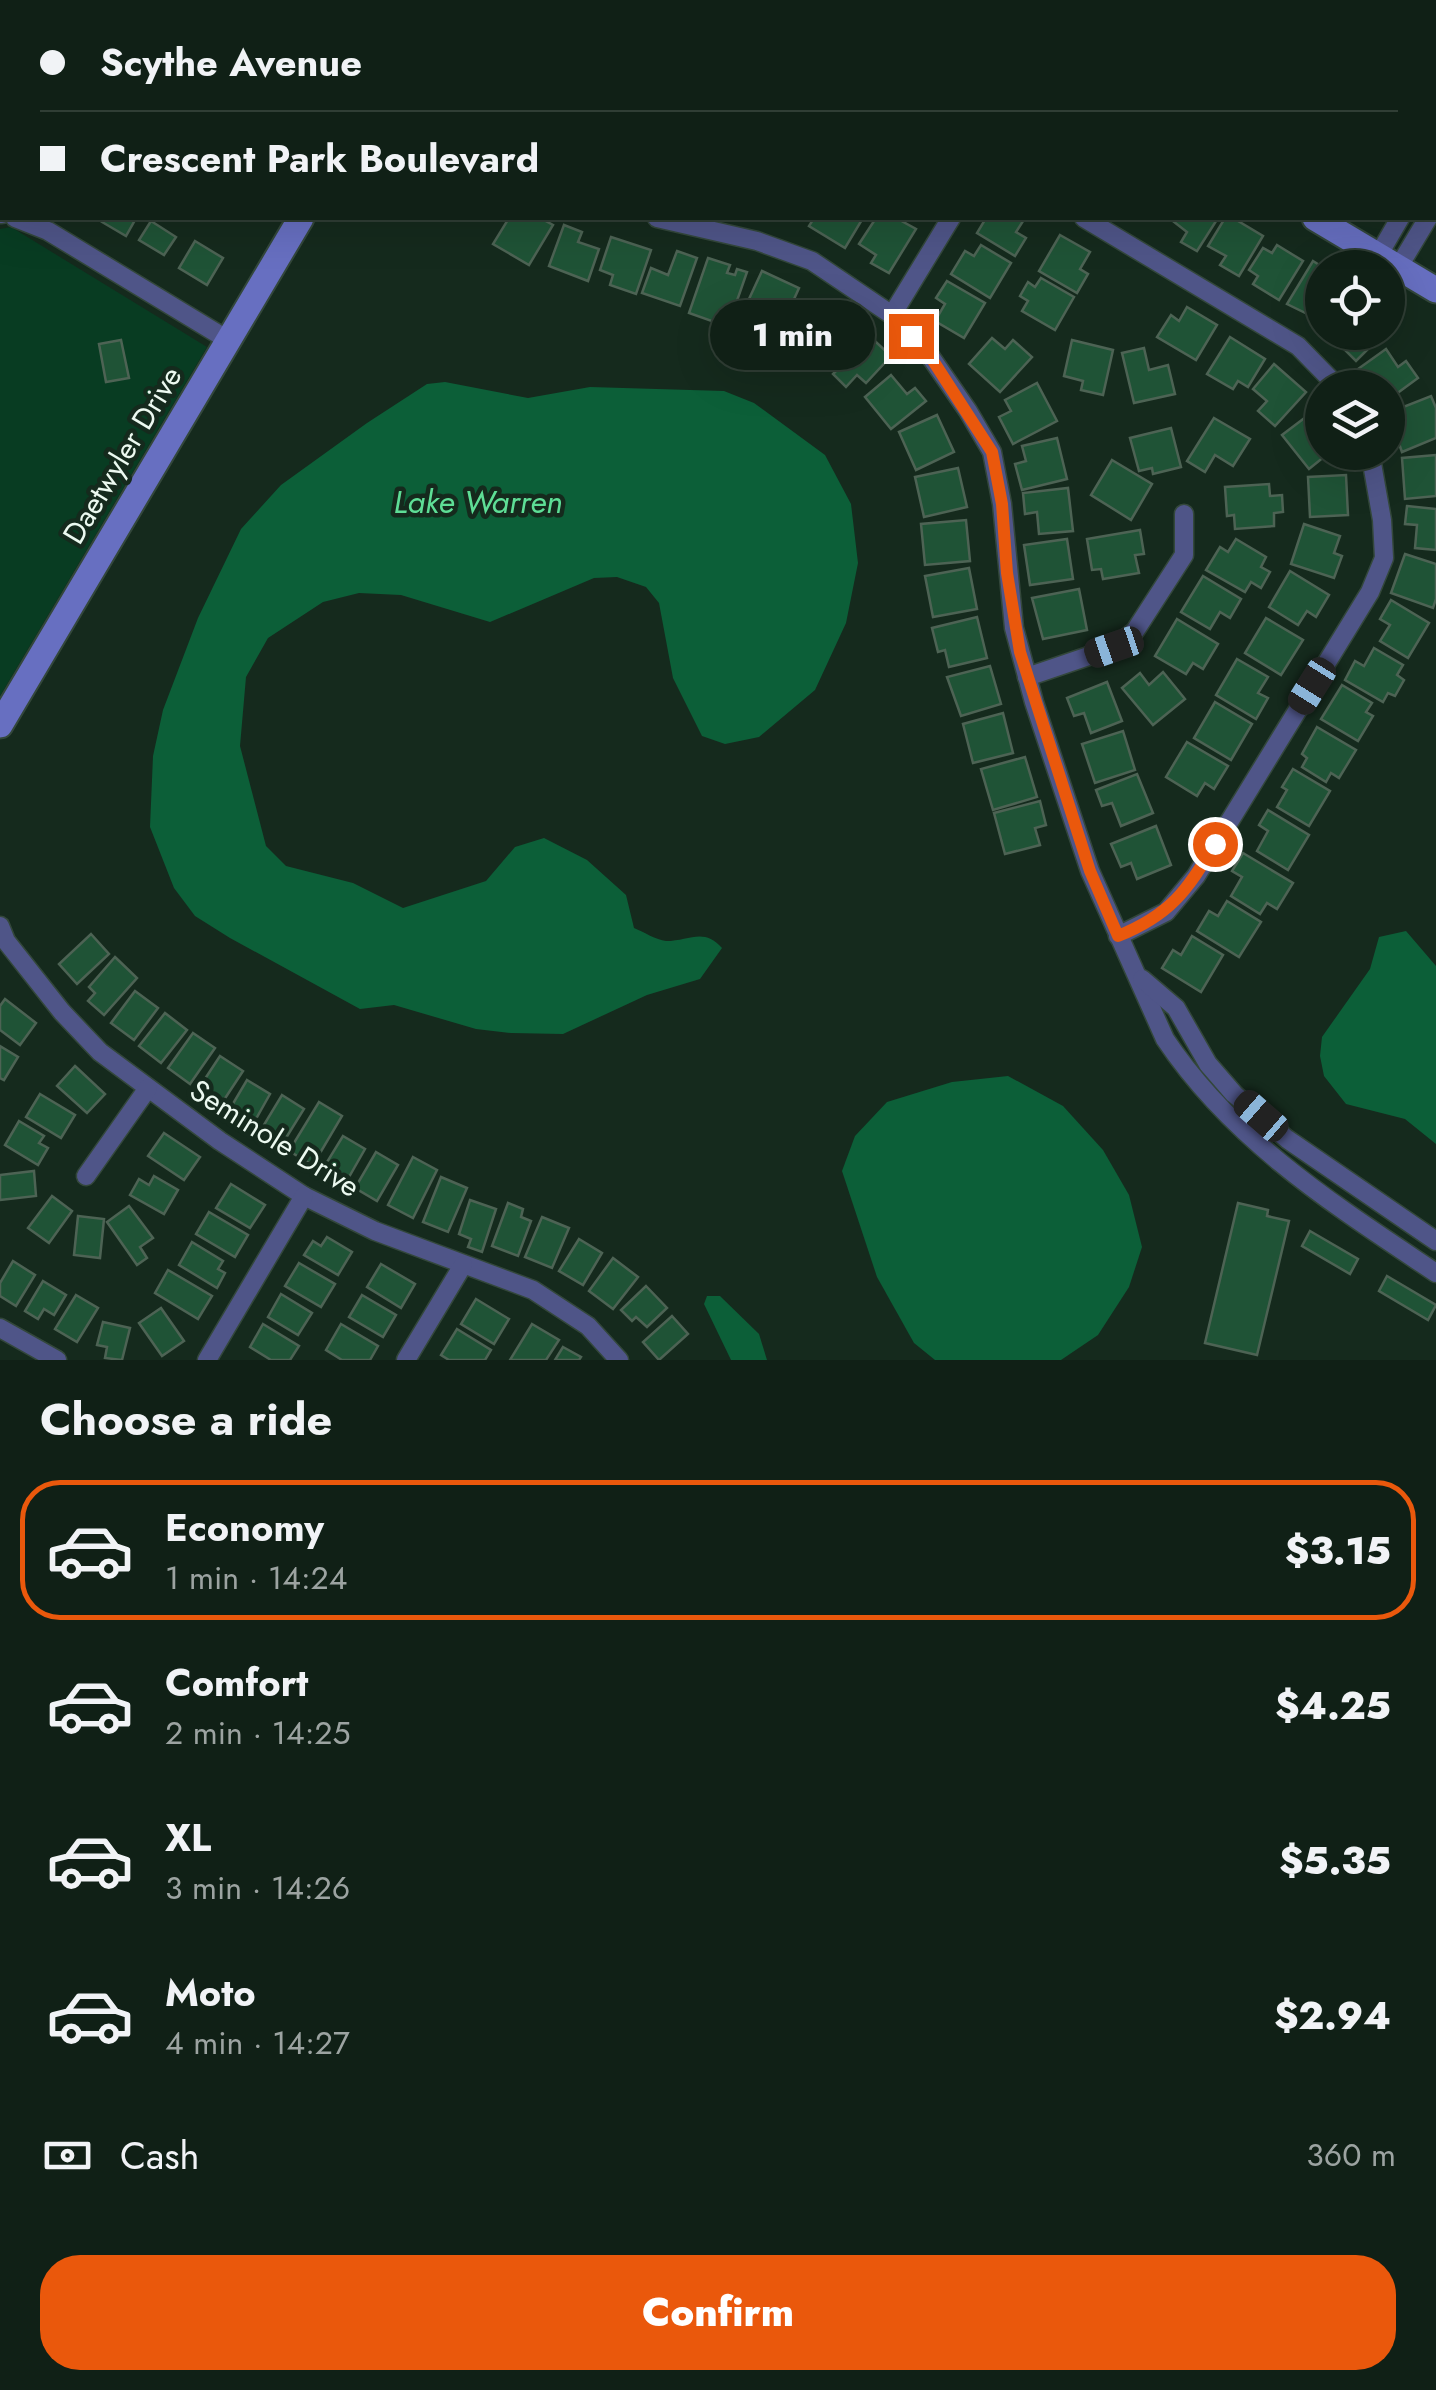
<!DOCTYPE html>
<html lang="en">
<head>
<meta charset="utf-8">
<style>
  body { margin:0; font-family:Jost,sans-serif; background:#1e2d23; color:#f1f3f6; height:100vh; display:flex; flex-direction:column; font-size:38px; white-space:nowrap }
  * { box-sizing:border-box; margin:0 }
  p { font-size:32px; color:#9ca3a1 }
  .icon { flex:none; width:55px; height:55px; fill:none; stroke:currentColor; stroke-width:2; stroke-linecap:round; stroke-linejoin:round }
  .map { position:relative; height:1360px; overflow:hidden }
  .details { display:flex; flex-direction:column; background:#102016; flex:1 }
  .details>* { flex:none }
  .hud { position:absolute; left:0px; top:0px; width:1438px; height:220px; box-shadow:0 10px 40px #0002,0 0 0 2px #303e35; display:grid; align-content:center; height:220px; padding:0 40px; background:#102016 }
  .buttons { position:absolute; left:1305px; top:250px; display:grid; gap:20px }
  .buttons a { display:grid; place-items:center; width:100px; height:100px; border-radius:50%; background:#102016; box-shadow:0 10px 40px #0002,0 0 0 2px #303e35; font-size:50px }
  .end { position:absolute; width:45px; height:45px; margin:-22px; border:12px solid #ea580c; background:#fff; box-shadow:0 0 0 5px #fff }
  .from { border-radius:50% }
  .bubble { position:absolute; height:70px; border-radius:35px; background:#102016; box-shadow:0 10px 40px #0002,0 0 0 2px #303e35; font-size:32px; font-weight:800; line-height:70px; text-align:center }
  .car { position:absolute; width:30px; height:60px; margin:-30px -15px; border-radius:12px; box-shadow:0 0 8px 2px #0007; background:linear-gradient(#222 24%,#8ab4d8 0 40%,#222 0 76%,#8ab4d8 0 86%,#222 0) }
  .hud b { display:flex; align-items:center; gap:35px; height:95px; font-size:38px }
  .hud b+b { border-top:2px solid #303e35 }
  .hud i { width:25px; height:25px; background:#f1f3f6 }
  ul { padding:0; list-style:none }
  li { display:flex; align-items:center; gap:30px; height:140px; margin:0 20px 15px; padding:0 20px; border:5px solid transparent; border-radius:40px }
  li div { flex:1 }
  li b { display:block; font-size:38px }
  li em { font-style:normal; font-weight:800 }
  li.current { border-color:#ea580c }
  li>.icon { width:90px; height:90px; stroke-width:1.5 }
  h2 { padding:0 40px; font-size:45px; line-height:120px }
  .pay { display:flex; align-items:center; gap:25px; height:110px; padding:0 40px; font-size:38px }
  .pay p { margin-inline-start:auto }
  .button { display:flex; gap:20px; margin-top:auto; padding:20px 40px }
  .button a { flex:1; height:115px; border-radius:40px; background:#ea580c; color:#fff; font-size:40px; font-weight:800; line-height:115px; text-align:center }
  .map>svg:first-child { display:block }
  .green { fill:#083c22 }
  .water { fill:#0c5f38 }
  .building { fill:#1f5336; stroke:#4d6354; stroke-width:2.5 }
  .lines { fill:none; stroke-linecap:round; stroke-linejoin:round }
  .street-casing { stroke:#33473b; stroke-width:21 }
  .secondary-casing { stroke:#33473b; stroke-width:29 }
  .street { stroke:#4f5588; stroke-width:18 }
  .secondary { stroke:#676fc1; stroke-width:25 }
  .route { stroke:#ea580c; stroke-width:12 }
  .labels { text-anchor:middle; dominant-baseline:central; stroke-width:9; stroke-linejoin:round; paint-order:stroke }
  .street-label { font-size:30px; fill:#ecf9f0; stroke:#152a1d }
  .water-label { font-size:32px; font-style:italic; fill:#5ede96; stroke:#152a1d }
</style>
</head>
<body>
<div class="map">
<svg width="1436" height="1360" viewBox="0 0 1436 1360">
  <rect width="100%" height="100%" fill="#152a1d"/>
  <path class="green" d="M11 227 207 347 0 696V229Z"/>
  <g class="water">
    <path d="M445 382 528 398 590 387 724 391 754 403 825 455 851 504 858 563 846 623 815 690 759 737 725 744 702 736 673 678 659 603 646 587 617 577 594 578 490 622 401 595 359 593 323 602 268 638 246 677 240 746 266 846 286 866 353 883 403 908 486 881 515 847 544 838 587 860 626 895 634 928C644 932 656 940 666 941 689 941 704 927 722 948L700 979 647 995 563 1034 511 1033 476 1029 394 1005 360 1009 230 938 195 916 174 888 150 827 153 756 163 710 198 618 241 529 281 485 367 423 427 384Z"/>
    <path d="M1406 931 1436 966V1144L1405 1119 1346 1104 1324 1076 1320 1056 1322 1037 1370 969 1379 937Z"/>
    <path d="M1008 1076 1063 1106 1103 1150 1129 1195 1142 1247 1129 1287 1098 1335 1061 1360H935L914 1343 877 1277 842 1171 855 1136 887 1102 952 1082Z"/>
    <path d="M707 1296H720L759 1334 767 1360H731L704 1304Z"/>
  </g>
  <g class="building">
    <path d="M105 218H131L135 220 126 236 102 222Z"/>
    <path d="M509 218H540L553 225 529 265 493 244Z"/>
    <path d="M814 218H863L845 248 809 226Z"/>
    <path d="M876 218H896L916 229 889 273 871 263 876 255 859 244Z"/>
    <path d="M986 218H1025L1016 232 1026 238 1015 256 977 233Z"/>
    <path d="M1169 218H1218L1197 251 1181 242 1187 232Z"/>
    <path d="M1225 218H1233L1263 236 1239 276 1220 265 1226 256 1208 246Z"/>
    <path d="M151 221 176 237 164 255 139 240Z"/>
    <path d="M564 225 582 232 578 242 599 249 588 281 549 266Z"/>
    <path d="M1060 235 1090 252 1080 269 1088 274 1077 293 1039 271Z"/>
    <path d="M611 237 651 250 636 294 610 285 613 275 600 270Z"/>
    <path d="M195 241 223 258 207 285 179 268Z"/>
    <path d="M981 245 1011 263 990 298 951 274 965 251 974 256Z"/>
    <path d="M1277 245 1303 261 1279 300 1253 284 1258 276 1249 270 1263 248 1272 253Z"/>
    <path d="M677 251 697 258 680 306 642 293 651 268 668 275Z"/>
    <path d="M708 258 730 265 727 273 735 275 737 269 747 272 732 315 724 313 720 324 689 313Z"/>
    <path d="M1313 261 1324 268 1322 321 1287 304Z"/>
    <path d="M762 271 799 288 785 319 770 312 765 323 743 312Z"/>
    <path d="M1041 278 1074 297 1055 330 1022 311 1028 301 1020 296 1028 282 1035 287Z"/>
    <path d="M947 281 985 303 964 338 935 321 945 304 936 298Z"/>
    <path d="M808 302 825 313 830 306 848 317 824 356 813 350 807 361 790 350 796 340 788 335Z"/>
    <path d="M1187 307 1217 325 1196 360 1157 337 1171 315 1179 321Z"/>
    <path d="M861 328 891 356 866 383 857 375 846 387 833 374 840 367 831 359Z"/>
    <path d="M1327 332H1383L1384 333 1356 361Z"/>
    <path d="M1230 337 1265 359 1248 387 1238 381 1233 389 1207 374Z"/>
    <path d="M992 338 1005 349 1013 340 1032 357 1000 392 969 364Z"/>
    <path d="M121 340 129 378 106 382 99 344Z"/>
    <path d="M1072 340 1113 350 1103 395 1081 390 1083 381 1064 376Z"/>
    <path d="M1144 348 1149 370 1168 365 1175 394 1134 403 1122 353Z"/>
    <path d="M1386 349 1398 367 1406 361 1418 378 1388 400V388H1371L1358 369Z"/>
    <path d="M1274 364 1306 392 1275 426 1258 411 1267 401 1253 389Z"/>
    <path d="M891 375 907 394 915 388 926 401 891 429 865 397Z"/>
    <path d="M1037 383 1057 421 1013 444 999 417 1011 411 1005 400Z"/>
    <path d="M1431 396 1436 408V438L1402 452 1388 413Z"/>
    <path d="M1315 410 1322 420V452H1330L1309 469 1282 435Z"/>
    <path d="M937 415 954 452 916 470 899 432Z"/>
    <path d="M1214 418 1250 439 1233 466 1215 455 1205 472 1187 461Z"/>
    <path d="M1171 428 1181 467 1153 474 1152 468 1139 471 1130 438Z"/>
    <path d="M1057 438 1067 479 1022 490 1015 464 1026 461 1022 446Z"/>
    <path d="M1436 455V496L1405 499 1402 458Z"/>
    <path d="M1112 460 1152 484 1131 520 1091 495Z"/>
    <path d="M958 468 967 507 924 517 915 477Z"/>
    <path d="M1346 475 1348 515 1310 517 1308 477Z"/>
    <path d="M1269 484 1270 496 1282 495 1283 512 1274 513V526L1235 529 1234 515 1227 516 1225 487Z"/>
    <path d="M1068 488 1073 531 1039 534 1037 512 1025 514 1023 493Z"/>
    <path d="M1407 506 1436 509V550L1415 548 1417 525 1405 524Z"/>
    <path d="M966 520 970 561 925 565 921 524Z"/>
    <path d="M1304 524 1340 536 1334 553 1342 556 1334 578 1291 564Z"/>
    <path d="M1140 530 1144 554 1135 555 1139 573 1103 579 1101 569 1092 570 1087 539Z"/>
    <path d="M1067 539 1073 579 1030 585 1024 545Z"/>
    <path d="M1236 539 1266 557 1261 567 1270 572 1261 588 1251 582 1245 592 1206 570 1220 547 1228 552Z"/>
    <path d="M1405 554 1436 564V599L1433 608 1391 593Z"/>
    <path d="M969 568 977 609 933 617 925 576Z"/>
    <path d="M1290 571 1329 595 1316 617 1307 611 1298 625 1269 607Z"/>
    <path d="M1203 576 1241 599 1230 618 1220 612 1210 629 1181 612Z"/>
    <path d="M1079 589 1087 630 1043 639 1032 598Z"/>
    <path d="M1391 600 1429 623 1408 658 1380 641 1390 625 1380 619Z"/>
    <path d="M977 617 987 658 949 667 945 650 938 652 932 628Z"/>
    <path d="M1266 618 1303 640 1281 675 1245 653Z"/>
    <path d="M1177 619 1218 644 1203 669 1193 663 1186 674 1155 656Z"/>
    <path d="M1374 648 1403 665 1397 675 1404 680 1395 696 1388 693 1383 702 1345 680 1355 661 1364 666Z"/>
    <path d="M1237 659 1268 677 1258 693 1268 698 1256 719 1216 695Z"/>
    <path d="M990 666 1001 704 961 716 947 677Z"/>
    <path d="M1163 672 1185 699 1153 725 1122 688 1140 673 1149 685Z"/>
    <path d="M1107 682 1122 721 1091 733 1084 713 1074 716 1067 698Z"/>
    <path d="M1342 685 1372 703 1366 712 1373 716 1358 741 1321 719Z"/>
    <path d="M1215 702 1252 724 1231 760 1194 738Z"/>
    <path d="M1003 713 1013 753 973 763 963 724Z"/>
    <path d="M1317 727 1356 750 1339 778 1331 773 1326 782 1302 767 1307 758 1302 754Z"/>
    <path d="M1123 731 1135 770 1095 783 1082 744Z"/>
    <path d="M1187 742 1228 766 1214 789 1205 783 1197 796 1166 777Z"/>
    <path d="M1025 757 1037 797 993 810 981 769Z"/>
    <path d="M1293 769 1330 791 1309 826 1277 807 1287 790 1282 787Z"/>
    <path d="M1137 774 1153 813 1121 826 1112 803 1102 806 1096 790Z"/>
    <path d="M1040 801 1046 825 1035 828 1040 845 1005 854 994 813Z"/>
    <path d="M1268 810 1309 835 1288 870 1257 851 1268 831 1259 825Z"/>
    <path d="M1156 826 1171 865 1137 879 1131 863 1121 867 1111 844Z"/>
    <path d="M1243 853 1293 883 1277 909 1267 903 1260 914 1231 896 1242 877 1232 871Z"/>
    <path d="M1227 901 1261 922 1239 957 1197 931 1209 911 1218 916Z"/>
    <path d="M91 934 109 954 77 984 59 964Z"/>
    <path d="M1192 936 1223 955 1201 992 1162 968 1173 950 1181 955Z"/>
    <path d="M115 957 137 978 104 1015 88 1001 95 993 89 987Z"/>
    <path d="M135 991 158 1008 134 1040 111 1023Z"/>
    <path d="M5 999 36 1023 20 1045 0 1030V1006Z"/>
    <path d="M165 1013 187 1030 161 1063 139 1046Z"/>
    <path d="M193 1033 215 1048 190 1084 168 1068Z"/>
    <path d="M0 1046 18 1057 4 1080 0 1078Z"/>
    <path d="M220 1056 243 1071 220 1106 197 1091Z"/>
    <path d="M75 1066 105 1094 87 1113 57 1086Z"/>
    <path d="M247 1080 270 1094 252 1126 228 1112Z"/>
    <path d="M40 1094 75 1115 61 1138 26 1117Z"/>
    <path d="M282 1095 304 1109 281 1146 259 1133Z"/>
    <path d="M319 1102 342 1116 313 1165 289 1151Z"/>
    <path d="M19 1121 44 1136 39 1143 48 1148 38 1165 5 1145Z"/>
    <path d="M164 1133 200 1157 184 1180 148 1156Z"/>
    <path d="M343 1136 365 1149 345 1184 332 1176 337 1168 327 1162Z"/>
    <path d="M376 1152 398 1165 377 1201 355 1188Z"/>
    <path d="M413 1157 437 1170 413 1218 388 1205Z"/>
    <path d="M34 1171 36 1196 0 1200V1175Z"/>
    <path d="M154 1176 178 1190 164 1214 130 1195 139 1179 149 1185Z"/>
    <path d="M441 1177 467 1188 448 1232 423 1222Z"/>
    <path d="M231 1184 265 1205 250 1228 216 1208Z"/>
    <path d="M52 1196 72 1211 49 1243 28 1228Z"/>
    <path d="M470 1200 496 1209 482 1252 468 1247 471 1239 459 1234Z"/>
    <path d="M508 1203 523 1209 521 1217 531 1221 518 1256 492 1246Z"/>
    <path d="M1238 1203 1268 1210 1267 1216 1289 1221 1257 1355 1205 1343Z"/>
    <path d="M129 1206 153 1238 140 1247 147 1258 137 1265 107 1222Z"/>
    <path d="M209 1212 248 1235 235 1257 196 1234Z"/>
    <path d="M78 1216 104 1219 100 1258 74 1255Z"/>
    <path d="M542 1217 569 1228 552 1268 525 1257Z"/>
    <path d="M1310 1231 1358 1259 1350 1274 1302 1246Z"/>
    <path d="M327 1237 352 1252 338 1275 304 1255 313 1241 321 1246Z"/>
    <path d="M579 1239 602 1253 583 1285 559 1271Z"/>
    <path d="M192 1242 223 1261 218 1269 225 1273 217 1288 179 1265Z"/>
    <path d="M613 1258 638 1277 613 1309 589 1291Z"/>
    <path d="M13 1261 35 1275 16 1306 0 1296V1283Z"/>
    <path d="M299 1263 335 1284 321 1307 285 1286Z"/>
    <path d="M381 1264 415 1284 401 1308 367 1287Z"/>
    <path d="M168 1270 212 1296 198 1319 155 1293Z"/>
    <path d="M1387 1276 1436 1305 1428 1320 1379 1291Z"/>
    <path d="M43 1281 66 1295 54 1315 44 1309 38 1319 25 1311Z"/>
    <path d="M646 1286 667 1308 647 1327 636 1317 632 1321 621 1310Z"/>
    <path d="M281 1294 312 1313 298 1335 268 1317Z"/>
    <path d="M76 1295 98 1308 77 1342 55 1329Z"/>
    <path d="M362 1295 396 1315 383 1337 349 1317Z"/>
    <path d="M476 1299 509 1319 494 1344 461 1324Z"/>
    <path d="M161 1308 184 1341 162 1356 139 1323Z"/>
    <path d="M672 1316 688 1334 659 1360 643 1342Z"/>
    <path d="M103 1322 130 1328 122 1360 105 1358 107 1347 97 1345Z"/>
    <path d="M263 1324 299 1346 290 1360H271L250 1347Z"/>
    <path d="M341 1324 378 1346 370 1360H342L326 1350Z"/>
    <path d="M532 1324 559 1340 546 1360H510Z"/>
    <path d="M457 1329 491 1350 485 1360H449L441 1355Z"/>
    <path d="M563 1347 581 1357 579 1360H555Z"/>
  </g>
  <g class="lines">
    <defs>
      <g id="street">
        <path d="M40 0 41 2"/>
        <path d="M271 0 274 2"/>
        <path d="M695 0 699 2"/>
        <path d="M399 2 401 0"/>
        <path d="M582 2 583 0"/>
        <path d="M1071 2 1073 0"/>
        <path d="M1094 2 1096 0"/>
        <path d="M1238 2 1239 0"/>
        <path d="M1435 142 1436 143"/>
        <path d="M1435 158 1436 157"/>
        <path d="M1435 205 1436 204"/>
        <path d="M0 214H2"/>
        <path d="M15 218 48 231 228 340"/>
        <path d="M657 218 757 241 812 261 892 315 930 356 968 411 992 452 1002 504 1014 628 1034 702 1090 871 1165 1039C1234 1142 1336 1206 1436 1273"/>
        <path d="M1084 218 1298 346 1339 388"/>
        <path d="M1378 256 1400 218"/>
        <path d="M1398 268 1428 218"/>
        <path d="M892 315 951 218"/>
        <path d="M1027 677 1115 647 1135 631 1184 555V514"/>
        <path d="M0 926 6 941 62 1012 100 1052 220 1141 304 1196 375 1231 533 1290 588 1326 619 1360"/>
        <path d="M1118 936 1166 912 1196 876 1370 592 1384 558 1382 520 1370 452"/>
        <path d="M1142 979 1176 1008 1208 1064 1234 1094 1287 1139 1436 1241"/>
        <path d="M86 1176 148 1088"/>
        <path d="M0 1328 57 1360"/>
        <path d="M207 1360 304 1196"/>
        <path d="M406 1360 463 1265"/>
      </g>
      <g id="secondary">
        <path d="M950 0 955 2"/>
        <path d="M429 2 430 0"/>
        <path d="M1315 218 1436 290"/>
        <path d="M0 725 301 218"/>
      </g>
    </defs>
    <use href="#street" class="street-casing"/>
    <use href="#secondary" class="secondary-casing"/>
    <use href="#street" class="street"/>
    <use href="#secondary" class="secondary"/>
  </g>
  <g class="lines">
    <path class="route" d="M911 336 930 356 992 452 1002 504 1007 573 1020 652 1090 871 1118 936C1170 915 1187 891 1215 844"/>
  </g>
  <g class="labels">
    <g class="street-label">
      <text transform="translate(122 455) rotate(-59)">Daetwyler Drive</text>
      <text transform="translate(275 1138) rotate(32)">Seminole Drive</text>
    </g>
    <g class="water-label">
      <text x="478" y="502">Lake Warren</text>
    </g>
  </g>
</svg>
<div class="buttons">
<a><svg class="icon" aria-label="locate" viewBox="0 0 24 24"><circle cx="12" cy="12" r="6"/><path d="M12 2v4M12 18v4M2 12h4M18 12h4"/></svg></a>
<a><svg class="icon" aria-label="layers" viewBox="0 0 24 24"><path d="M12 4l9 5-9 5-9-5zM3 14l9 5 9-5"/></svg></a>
</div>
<i class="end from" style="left:1215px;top:844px"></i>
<i class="end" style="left:911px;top:336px"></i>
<div class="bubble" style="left:710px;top:300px;width:165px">1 min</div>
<i class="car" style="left:1114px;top:647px;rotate:251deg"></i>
<i class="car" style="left:1312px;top:686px;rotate:212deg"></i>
<i class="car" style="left:1261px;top:1116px;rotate:311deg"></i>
<div class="hud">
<b><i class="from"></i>Scythe Avenue</b>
<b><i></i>Crescent Park Boulevard</b>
</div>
</div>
<section class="details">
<h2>Choose a ride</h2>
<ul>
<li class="current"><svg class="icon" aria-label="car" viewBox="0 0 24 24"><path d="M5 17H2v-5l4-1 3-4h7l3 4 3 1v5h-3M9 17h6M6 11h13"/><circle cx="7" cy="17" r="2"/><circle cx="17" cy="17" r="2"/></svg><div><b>Economy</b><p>1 min · 14:24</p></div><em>$3.15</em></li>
<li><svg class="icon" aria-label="car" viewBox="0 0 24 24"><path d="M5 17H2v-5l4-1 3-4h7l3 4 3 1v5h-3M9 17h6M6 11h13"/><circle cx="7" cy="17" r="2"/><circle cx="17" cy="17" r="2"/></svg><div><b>Comfort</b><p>2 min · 14:25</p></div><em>$4.25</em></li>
<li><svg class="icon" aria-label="car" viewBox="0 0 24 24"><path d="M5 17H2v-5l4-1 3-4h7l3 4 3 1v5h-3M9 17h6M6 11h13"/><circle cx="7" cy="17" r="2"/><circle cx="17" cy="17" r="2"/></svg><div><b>XL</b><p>3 min · 14:26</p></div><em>$5.35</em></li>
<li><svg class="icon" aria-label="car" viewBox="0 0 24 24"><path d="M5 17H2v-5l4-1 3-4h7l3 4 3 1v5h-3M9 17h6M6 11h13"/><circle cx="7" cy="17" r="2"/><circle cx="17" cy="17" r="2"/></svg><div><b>Moto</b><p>4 min · 14:27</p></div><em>$2.94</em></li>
</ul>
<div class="pay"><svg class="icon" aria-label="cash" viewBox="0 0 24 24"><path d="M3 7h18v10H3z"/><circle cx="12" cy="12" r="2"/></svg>Cash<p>360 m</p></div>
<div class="button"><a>Confirm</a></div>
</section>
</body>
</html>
